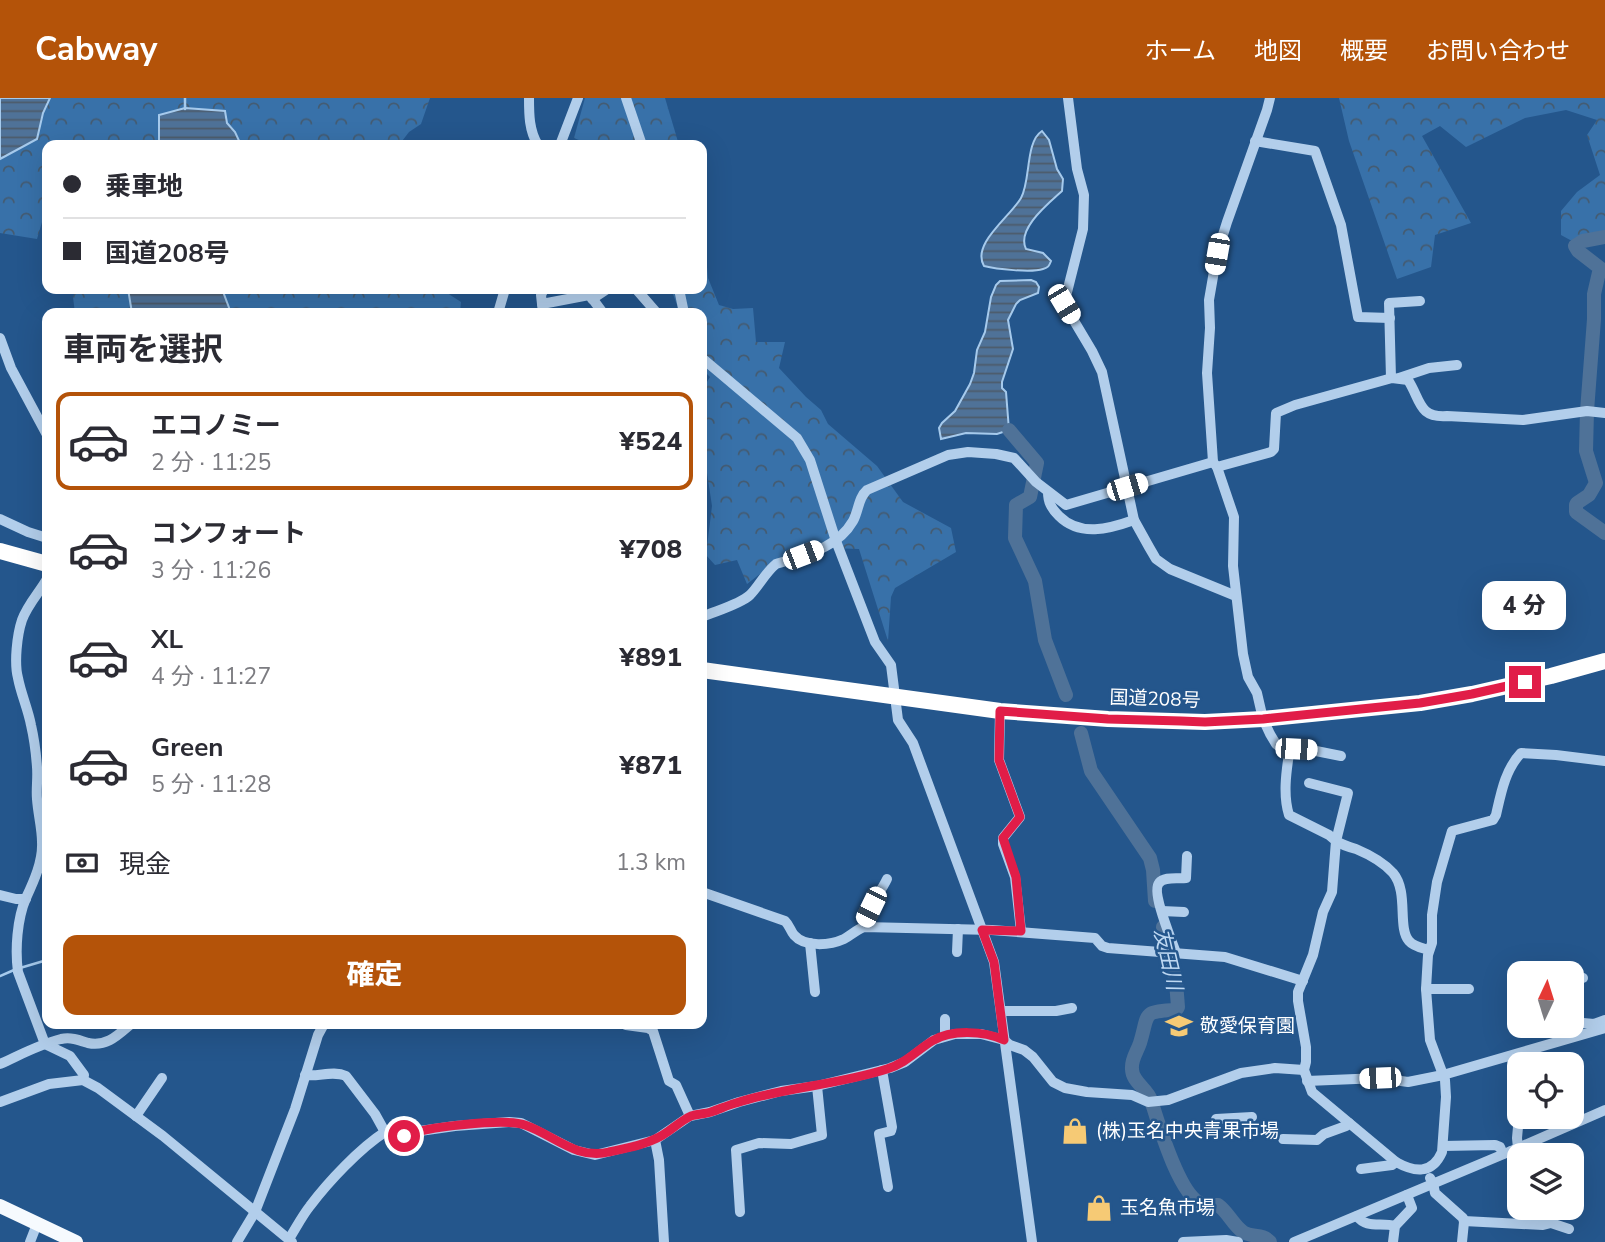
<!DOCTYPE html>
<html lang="ja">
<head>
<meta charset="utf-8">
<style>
  body { margin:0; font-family:"Nunito Sans","Noto Sans JP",sans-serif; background:#f2f2f3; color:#2b2b33; height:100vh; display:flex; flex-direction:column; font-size:26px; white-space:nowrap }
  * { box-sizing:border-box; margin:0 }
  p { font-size:23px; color:#7c7c81 }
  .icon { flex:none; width:38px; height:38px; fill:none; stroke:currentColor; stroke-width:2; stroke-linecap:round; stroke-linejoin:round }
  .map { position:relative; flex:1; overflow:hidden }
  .details { position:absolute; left:42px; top:210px; width:665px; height:721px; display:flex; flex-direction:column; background:#fff; border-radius:14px; box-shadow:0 7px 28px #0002 }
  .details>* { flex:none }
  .top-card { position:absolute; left:42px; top:42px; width:665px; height:154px; border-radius:14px; box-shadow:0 7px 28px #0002; display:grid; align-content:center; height:154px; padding:0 21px; background:#fff }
  .needle { width:46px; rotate:4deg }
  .fabs { position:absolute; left:1507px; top:863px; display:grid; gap:14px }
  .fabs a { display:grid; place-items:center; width:77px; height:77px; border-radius:14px; background:#fff; box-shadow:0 7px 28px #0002; font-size:35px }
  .end { position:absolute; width:32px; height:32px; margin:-16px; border:9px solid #e11d48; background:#fff; box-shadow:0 0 0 4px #fff }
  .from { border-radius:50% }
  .bubble { position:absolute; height:49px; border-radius:14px; background:#fff; box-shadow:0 7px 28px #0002; font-size:23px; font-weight:800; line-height:49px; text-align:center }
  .car { position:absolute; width:21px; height:42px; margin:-21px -10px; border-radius:9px; box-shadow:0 0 5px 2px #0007; background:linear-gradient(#fff 24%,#345 0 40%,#fff 0 76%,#345 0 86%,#fff 0) }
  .top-card b { display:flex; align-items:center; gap:24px; height:66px; font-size:26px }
  .top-card b+b { border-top:2px solid #e1e1e2 }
  .top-card i { width:18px; height:18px; background:#2b2b33 }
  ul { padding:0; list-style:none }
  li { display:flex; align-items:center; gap:21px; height:98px; margin:0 14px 10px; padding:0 7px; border:4px solid transparent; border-radius:14px }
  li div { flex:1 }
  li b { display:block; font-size:26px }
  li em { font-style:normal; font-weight:800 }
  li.active { border-color:#b45309 }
  li>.icon { width:63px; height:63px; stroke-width:1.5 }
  h2 { padding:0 21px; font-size:32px; line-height:84px }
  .pay { display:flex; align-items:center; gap:18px; height:77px; padding:0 21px; font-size:26px }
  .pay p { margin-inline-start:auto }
  .cta { display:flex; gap:14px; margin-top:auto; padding:14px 21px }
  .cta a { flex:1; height:80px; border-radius:14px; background:#b45309; color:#fff; font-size:28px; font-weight:800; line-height:80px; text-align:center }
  header { display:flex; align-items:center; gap:42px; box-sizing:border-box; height:98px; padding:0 35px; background:#b45309; color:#fff }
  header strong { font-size:33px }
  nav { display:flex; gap:38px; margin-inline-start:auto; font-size:24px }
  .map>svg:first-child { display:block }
  .forest { fill:url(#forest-crowns) }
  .water { fill:url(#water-rules); stroke:#a6caec; stroke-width:2 }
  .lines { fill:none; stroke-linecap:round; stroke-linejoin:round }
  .stream { stroke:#a6caec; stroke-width:2.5 }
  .river { stroke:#4f7298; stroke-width:14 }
  .minor { stroke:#b2ceeb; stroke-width:10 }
  .major { stroke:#f6fafe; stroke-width:14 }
  .highway { stroke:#fff; stroke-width:16 }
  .route { stroke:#e11d48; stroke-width:9 }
  .labels { text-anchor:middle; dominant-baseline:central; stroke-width:5; stroke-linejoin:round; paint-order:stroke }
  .street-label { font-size:19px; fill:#fff; stroke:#24568c }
  .poi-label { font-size:19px; fill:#fff; stroke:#24568c; text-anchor:start }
  .water-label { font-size:21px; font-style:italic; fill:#bed8f2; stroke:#24568c }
</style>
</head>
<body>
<header>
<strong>Cabway</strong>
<nav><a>ホーム</a><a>地図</a><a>概要</a><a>お問い合わせ</a></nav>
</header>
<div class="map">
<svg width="1605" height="1144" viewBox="0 0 1605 1144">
  <defs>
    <pattern id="forest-crowns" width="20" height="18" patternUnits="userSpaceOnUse" patternTransform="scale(1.75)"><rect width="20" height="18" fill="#3871a9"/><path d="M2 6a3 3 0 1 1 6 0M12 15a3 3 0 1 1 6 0" fill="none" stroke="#445b71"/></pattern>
    <pattern id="water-rules" width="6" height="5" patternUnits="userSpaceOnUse" patternTransform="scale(1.75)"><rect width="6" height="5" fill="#4f7298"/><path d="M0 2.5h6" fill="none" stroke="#4d5b6a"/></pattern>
  </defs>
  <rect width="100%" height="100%" fill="#24568c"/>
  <g class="forest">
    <path d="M0 0H430L421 26 409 34 399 47H147L146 43 123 47H47V107L37 141 0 135Z"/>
    <path d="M585 0H665L679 47H591L574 40Z"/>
    <path d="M1339 0H1605V134L1572 143 1561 137V113L1577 94 1600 77 1587 37 1597 22 1566 12 1525 20 1466 49 1440 28 1422 38 1471 125 1435 137 1431 169 1397 181 1349 43Z"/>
    <path d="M702 134 705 147 708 180 719 207 733 211 753 210 756 244H785L779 270 806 299 821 312 828 326 877 368 903 404 951 430 956 454 895 490 891 499 888 543 859 451 831 450 778 462 747 486 737 462 715 467 706 457 712 408 706 368 707 343 702 317V292L710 279 702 271V215H680L671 191H702Z"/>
    <path d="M77 191H441L461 204 460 215H75L73 199Z"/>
  </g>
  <g class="water">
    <path d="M0 0H50L43 15 37 41 0 61Z"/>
    <path d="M185 10 225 13 227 25 235 34 241 47H159V17Z"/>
    <path d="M1042 33 1049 42 1057 71 1063 81 1062 93C1049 105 1016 131 1026 151L1043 155 1051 163C1049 168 1049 169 1043 171 1031 175 996 171 984 168 971 146 1010 119 1021 100 1031 82 1025 44 1042 33Z"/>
    <path d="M1031 182 1036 184 1039 189 1038 195 1020 202 1016 206 1008 222 1013 251 1002 284V290L1006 294 1009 332 997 336 966 335 941 341 939 330 942 325 955 313 970 286 974 275 977 252 985 234 991 199 996 187 1000 183Z"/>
    <path d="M128 191H222L231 215H132Z"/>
  </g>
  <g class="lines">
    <g class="stream">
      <path d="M185 11V0"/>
      <path d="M20 870 47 862"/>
      <path d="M0 878 14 872"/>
    </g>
    <g class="river">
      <path d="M1605 139 1583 143 1575 148 1578 153 1600 170 1594 196V221L1587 313 1586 353 1596 385 1589 397 1577 405 1576 407V414L1605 435"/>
      <path d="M1009 332 1037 365 1030 399 1016 407 1015 440 1035 483 1045 542 1066 597"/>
      <path d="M1081 635 1091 673 1150 760 1153 772 1155 803"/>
      <path d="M1163 829 1176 884 1178 909 1176 912C1141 913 1149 916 1140 945 1137 954 1131 961 1132 971 1132 984 1147 990 1151 1002 1158 1024 1179 1098 1202 1106 1207 1107 1213 1107 1218 1107 1228 1114 1233 1127 1243 1134 1252 1140 1262 1135 1270 1144"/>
    </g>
    <g class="minor">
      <path d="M529 0C529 16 529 33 538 47"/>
      <path d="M626 0 642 47"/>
      <path d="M1068 0 1077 71 1084 97 1083 131 1064 206 1092 253 1102 274 1134 422 1149 449 1156 461 1170 471 1236 498"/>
      <path d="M1270 0 1267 12 1227 124 1217 156 1209 202 1210 230 1207 275 1213 364 1217 369 1234 419 1233 468 1243 556 1248 579 1257 595 1263 621 1270 636 1276 646 1289 656C1286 675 1283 698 1289 717L1329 737 1336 743 1332 794 1323 814 1313 857 1298 894V903L1306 949V964L1304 972 1312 994 1396 1064C1414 1074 1432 1077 1442 1054L1446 999 1445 982 1430 942 1426 891 1428 857 1432 845V817L1437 784 1452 733 1493 722 1496 717C1501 695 1505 672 1521 655L1556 657 1605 663"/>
      <path d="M1255 43 1315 53 1341 127 1358 219 1390 220"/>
      <path d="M560 47 578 0"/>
      <path d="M636 191 656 214 655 215"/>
      <path d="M679 191 684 215"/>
      <path d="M586 192 603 215"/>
      <path d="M592 201 607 191"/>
      <path d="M542 206 589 197"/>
      <path d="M498 215 505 191"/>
      <path d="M543 215 541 197 544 191"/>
      <path d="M0 240 11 270 47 337"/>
      <path d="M702 260 797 340 810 362 836 443 868 526 875 544 891 567 898 622 913 645 994 864 1032 1144"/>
      <path d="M1391 280 1389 205 1420 203"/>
      <path d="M1399 280 1429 270 1457 267"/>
      <path d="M1217 369 1271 354 1274 351 1276 315 1295 307 1392 280 1408 282C1421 302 1418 320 1447 318L1523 322 1587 313 1605 315"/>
      <path d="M1048 394C1048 404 1051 410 1059 418 1080 439 1109 431 1134 422"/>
      <path d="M0 421 28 434 47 440"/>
      <path d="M47 481C39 495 28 506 22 522 17 537 14 565 18 580 21 596 28 611 31 627 34 640 36 655 37 669 38 680 36 691 37 701 38 716 42 730 42 744 43 763 34 783 26 800 17 821 15 852 18 874L45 946 70 958 84 977 83 982"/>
      <path d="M702 519C715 513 739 507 750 497 759 488 765 475 776 466 804 457 837 451 853 423 859 412 858 400 867 392L948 357 968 354 996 356 1014 360 1036 384 1066 407 1213 364"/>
      <path d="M1000 613 999 662 1020 719 1003 740V746L1015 779 1021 833"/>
      <path d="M1281 650 1311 652 1341 658"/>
      <path d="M1309 685 1348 695 1336 743C1342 747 1349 749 1356 751 1368 756 1384 765 1393 775 1409 794 1397 829 1409 843 1414 849 1423 850 1429 852"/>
      <path d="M702 794 785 823C790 828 790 832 794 837 805 850 831 847 844 841 851 837 856 832 864 829L992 832 1095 840 1102 848 1108 850 1225 859 1303 883"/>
      <path d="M0 797 16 801H26"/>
      <path d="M1162 813 1184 814"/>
      <path d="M864 829C865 812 880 796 887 781"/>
      <path d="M810 845 815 894"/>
      <path d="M957 854 958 831"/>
      <path d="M1176 855C1172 843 1151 794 1159 785 1164 778 1178 781 1186 780L1187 758"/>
      <path d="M1572 880H1583"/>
      <path d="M1426 891H1469"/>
      <path d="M1001 913H1056L1072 910"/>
      <path d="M1583 925 1594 926 1605 922"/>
      <path d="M624 926 626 927 648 930 653 933 669 983 676 987 690 1018"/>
      <path d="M945 938V921"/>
      <path d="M0 966C20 957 40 946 61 941 71 939 79 942 88 945 107 949 118 937 131 926"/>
      <path d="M882 972 892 1029 891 1033 879 1036 888 1089"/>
      <path d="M305 977C319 979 333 972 346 978L375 1016 385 1034 393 1038H404L413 1034 455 1028 509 1024 521 1025 574 1052 595 1057 655 1042 690 1018 710 1014 739 1004 781 993 817 988 890 970 905 964 934 942 955 936H981L1004 942 1010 947 1024 952 1033 959 1053 984 1065 990 1087 994 1132 997 1148 1004 1168 1002 1241 975 1275 970 1304 972"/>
      <path d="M1307 983 1380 980 1408 984 1443 977 1605 930"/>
      <path d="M0 1004 49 986 83 982 98 990 163 1038 292 1144"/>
      <path d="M136 1018 162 980"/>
      <path d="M1216 1021 1252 1019"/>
      <path d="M1283 1041 1317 1042 1324 1036 1346 1028 1349 1025"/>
      <path d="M655 1042 659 1062 664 1144"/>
      <path d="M1443 1048 1495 1047 1500 1049 1503 1056"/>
      <path d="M1518 1050 1517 1040 1519 1018"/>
      <path d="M1511 1053 1514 1059 1513 1096"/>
      <path d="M1361 1071 1392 1067 1396 1064"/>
      <path d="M1430 1080 1433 1085 1435 1095 1463 1120 1464 1124 1462 1144"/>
      <path d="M740 1114 736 1052 759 1045 791 1046 822 1037 817 988"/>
      <path d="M1357 1118C1366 1131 1381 1124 1395 1128"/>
      <path d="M1464 1123 1543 1127 1551 1125 1569 1131"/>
      <path d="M289 1141C296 1130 302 1118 310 1108 328 1084 360 1050 385 1034"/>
      <path d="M30 1144 37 1126"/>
      <path d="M237 1144 255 1114 295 1011 318 937 324 926"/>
      <path d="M1183 1144 1226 1142 1238 1144"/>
      <path d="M1294 1144 1511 1053 1605 1012"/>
      <path d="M1393 1144 1395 1128 1412 1110 1407 1097"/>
    </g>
    <path class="major" d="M0 1108 76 1144"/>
    <g class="highway">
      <path d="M0 453 47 466"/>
      <path d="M702 572 1000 613 1108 621 1205 624 1263 621 1420 605 1472 596 1551 578 1605 563"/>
    </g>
  </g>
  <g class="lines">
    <path class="route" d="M404 1038C424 1029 504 1020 525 1027 554 1037 576 1062 609 1054 623 1051 641 1048 655 1041 668 1036 678 1024 691 1018 697 1016 705 1016 711 1014 720 1011 728 1007 736 1005 785 989 838 987 887 971 906 965 916 953 932 943 952 931 984 933 1004 942L994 864 982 832 1021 833 1016 779 1003 740 1020 719 999 662 1000 613 1108 621 1181 623 1205 624 1263 621 1420 605 1472 596 1525 584"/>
  </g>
  <defs>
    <symbol id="school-bare" viewBox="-9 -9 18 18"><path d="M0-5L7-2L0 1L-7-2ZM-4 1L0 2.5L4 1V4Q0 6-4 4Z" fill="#f6ca75" stroke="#24568c" stroke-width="2.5" paint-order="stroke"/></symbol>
    <symbol id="shop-bare" viewBox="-9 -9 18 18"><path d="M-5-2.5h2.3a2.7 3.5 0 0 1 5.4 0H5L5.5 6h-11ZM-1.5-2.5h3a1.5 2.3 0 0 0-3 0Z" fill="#f6ca75" stroke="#24568c" stroke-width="2.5" paint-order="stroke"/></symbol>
  </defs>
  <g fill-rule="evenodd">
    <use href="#school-bare" x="1160" y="909" width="38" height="38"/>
    <use href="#shop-bare" x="1056" y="1014" width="38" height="38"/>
    <use href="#shop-bare" x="1080" y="1091" width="38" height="38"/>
  </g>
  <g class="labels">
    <g class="street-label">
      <text transform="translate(1155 601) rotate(2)">国道208号</text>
    </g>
    <g class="poi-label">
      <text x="1200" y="928">敬愛保育園</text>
      <text x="1096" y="1033">(株)玉名中央青果市場</text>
      <text x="1120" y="1110">玉名魚市場</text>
    </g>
    <g class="water-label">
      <text transform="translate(1168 861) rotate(77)">友田川</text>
    </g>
  </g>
</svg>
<div class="fabs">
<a><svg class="needle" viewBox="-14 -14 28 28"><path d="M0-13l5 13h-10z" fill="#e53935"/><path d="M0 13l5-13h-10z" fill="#7c7c81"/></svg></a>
<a><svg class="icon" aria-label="locate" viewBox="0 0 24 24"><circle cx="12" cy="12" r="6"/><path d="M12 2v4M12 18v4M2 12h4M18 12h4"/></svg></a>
<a><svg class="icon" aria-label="layers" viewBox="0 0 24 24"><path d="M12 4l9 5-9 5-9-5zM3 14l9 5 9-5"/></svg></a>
</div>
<i class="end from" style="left:404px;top:1038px"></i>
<i class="end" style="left:1525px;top:584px"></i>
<div class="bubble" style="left:1482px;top:483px;width:84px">4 分</div>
<i class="car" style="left:1217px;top:156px;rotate:190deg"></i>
<i class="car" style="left:1064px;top:206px;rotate:149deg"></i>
<i class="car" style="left:1127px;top:389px;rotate:73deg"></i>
<i class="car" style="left:803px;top:457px;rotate:69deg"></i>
<i class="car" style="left:1296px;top:651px;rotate:93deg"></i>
<i class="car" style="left:871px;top:809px;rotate:206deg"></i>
<i class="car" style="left:1380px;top:980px;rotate:268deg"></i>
<div class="top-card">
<b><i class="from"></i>乗車地</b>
<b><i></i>国道208号</b>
</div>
<section class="details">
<h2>車両を選択</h2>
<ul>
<li class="active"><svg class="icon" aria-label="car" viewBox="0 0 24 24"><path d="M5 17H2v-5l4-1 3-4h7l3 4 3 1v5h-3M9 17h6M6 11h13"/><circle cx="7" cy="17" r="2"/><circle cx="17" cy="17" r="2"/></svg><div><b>エコノミー</b><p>2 分 · 11:25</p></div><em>¥524</em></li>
<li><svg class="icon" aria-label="car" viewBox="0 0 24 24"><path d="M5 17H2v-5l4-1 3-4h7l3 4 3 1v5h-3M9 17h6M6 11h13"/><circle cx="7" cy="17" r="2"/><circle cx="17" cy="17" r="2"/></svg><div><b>コンフォート</b><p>3 分 · 11:26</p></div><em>¥708</em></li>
<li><svg class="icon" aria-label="car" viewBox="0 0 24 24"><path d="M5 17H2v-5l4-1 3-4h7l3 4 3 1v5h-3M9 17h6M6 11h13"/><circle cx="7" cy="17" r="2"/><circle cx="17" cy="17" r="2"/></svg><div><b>XL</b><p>4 分 · 11:27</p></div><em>¥891</em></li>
<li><svg class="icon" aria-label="car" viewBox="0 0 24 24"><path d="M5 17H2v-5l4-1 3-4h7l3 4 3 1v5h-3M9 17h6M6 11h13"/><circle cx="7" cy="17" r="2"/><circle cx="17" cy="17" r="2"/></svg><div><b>Green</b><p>5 分 · 11:28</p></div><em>¥871</em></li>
</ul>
<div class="pay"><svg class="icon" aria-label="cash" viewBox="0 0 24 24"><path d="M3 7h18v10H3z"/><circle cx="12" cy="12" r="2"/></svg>現金<p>1.3 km</p></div>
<div class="cta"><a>確定</a></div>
</section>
</div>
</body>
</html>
